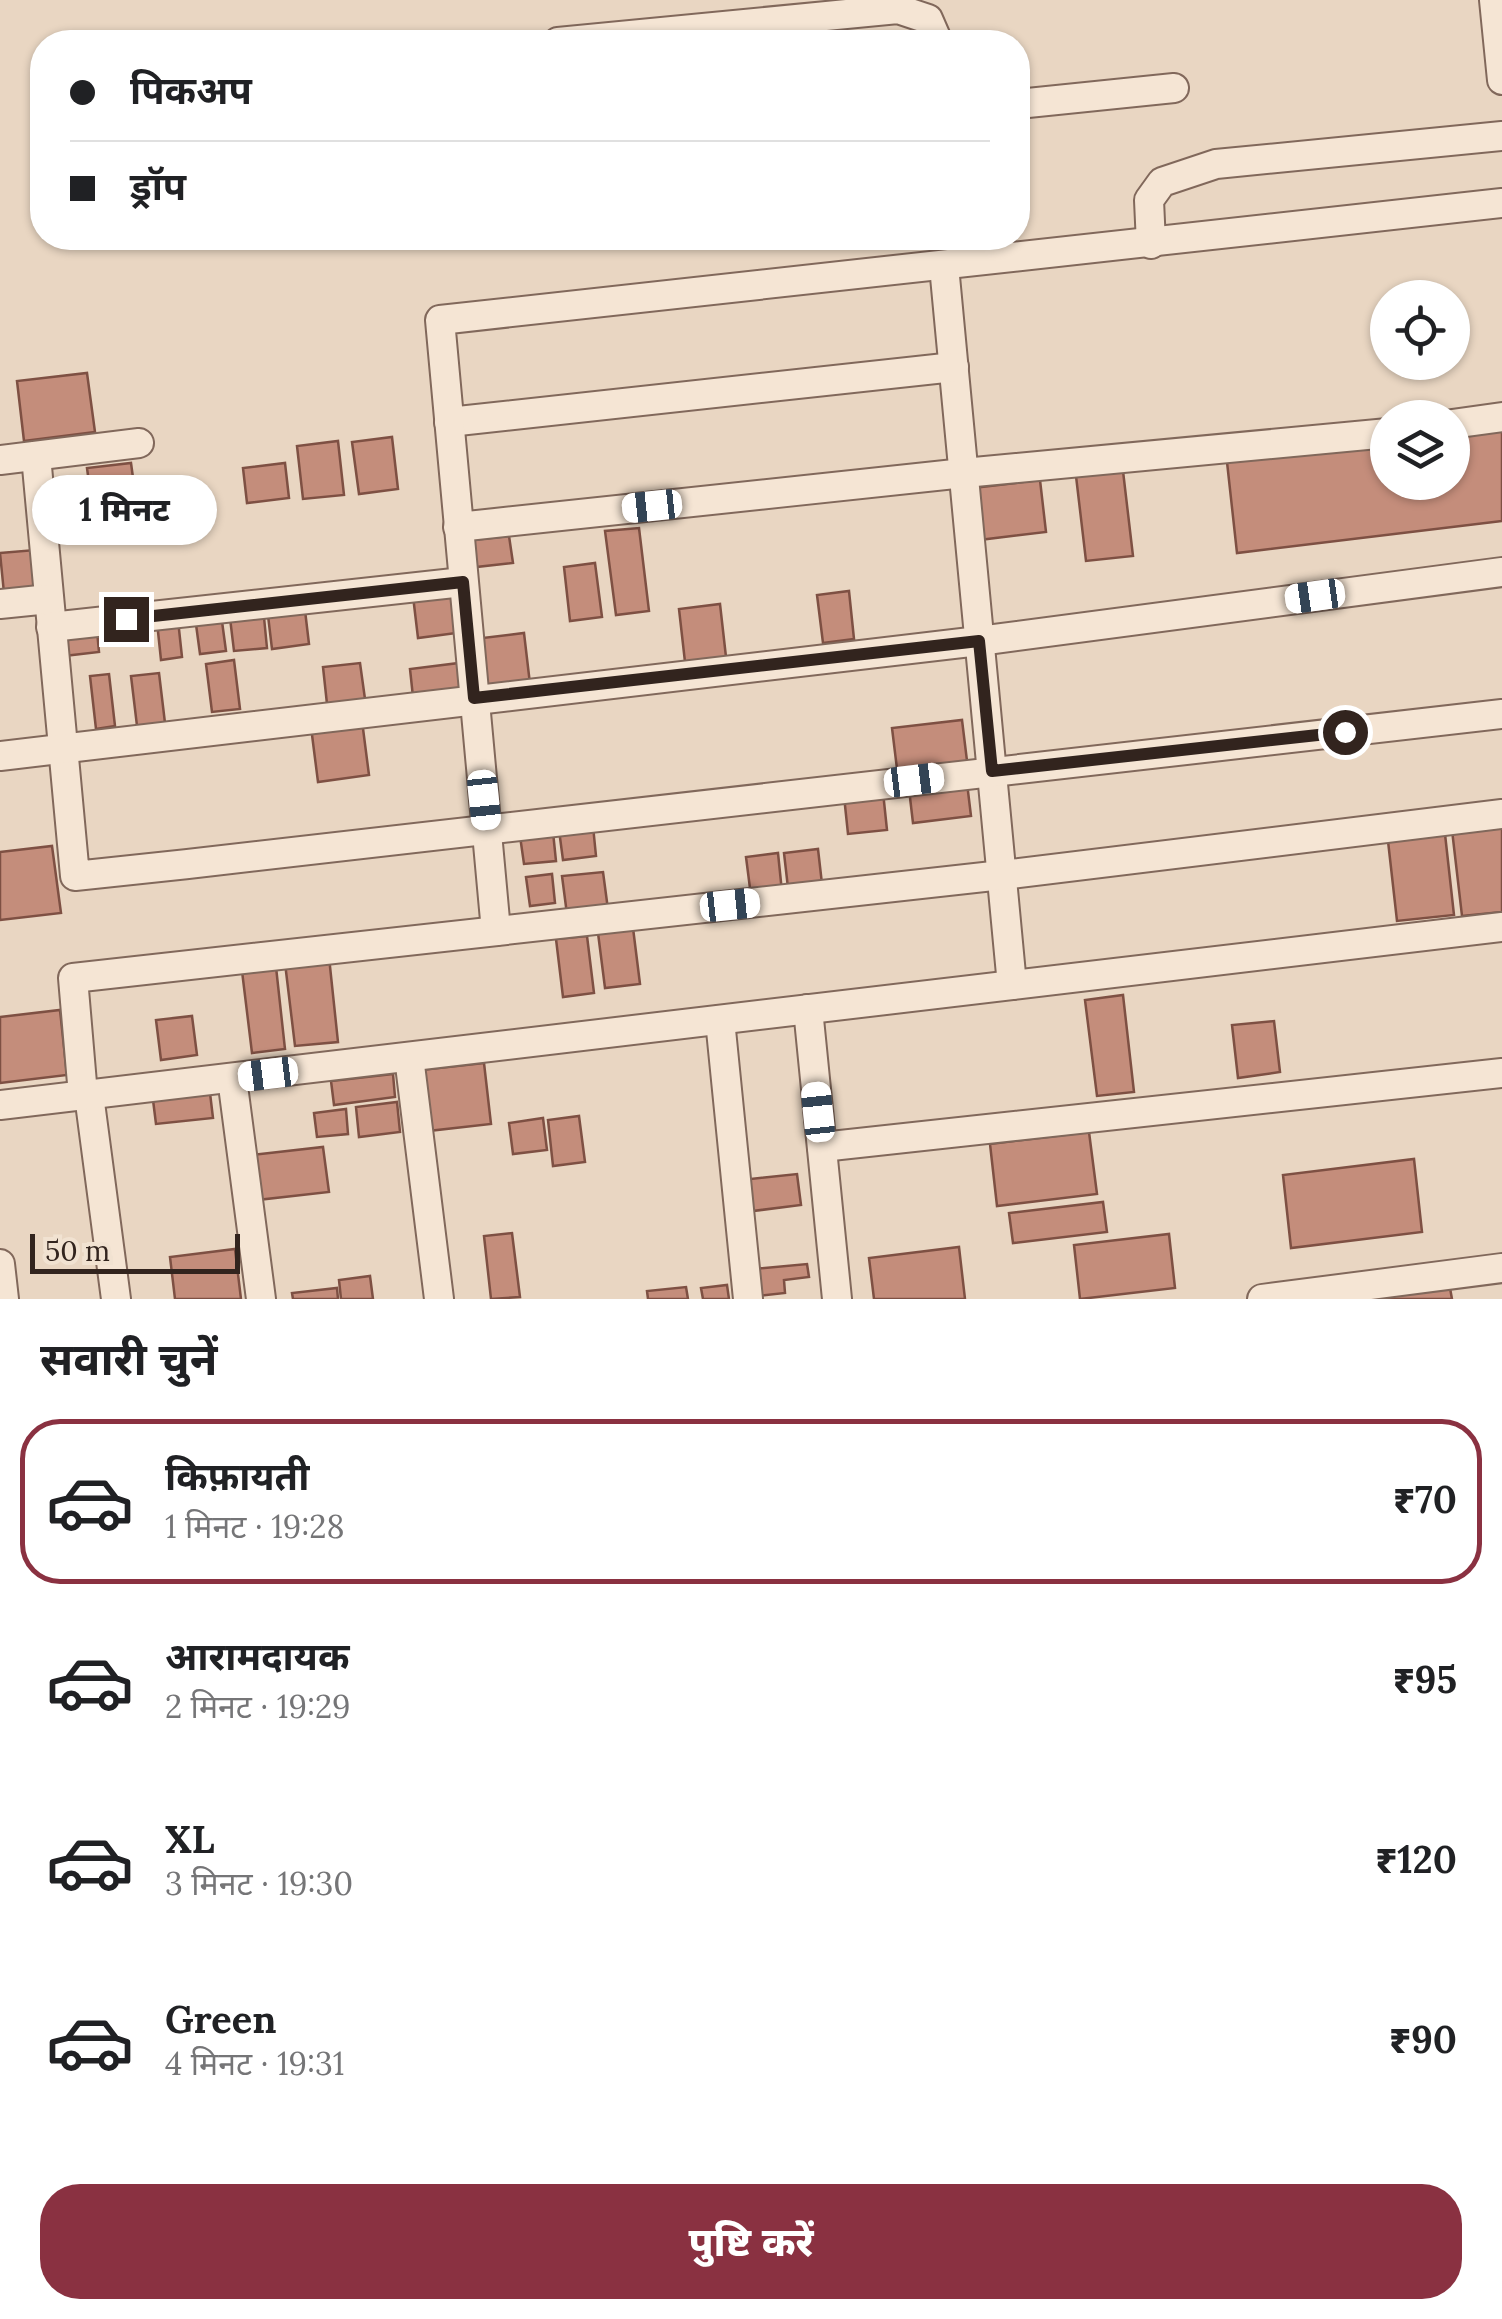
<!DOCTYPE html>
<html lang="hi">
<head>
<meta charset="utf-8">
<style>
  body { margin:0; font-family:Lora,"Noto Sans Devanagari",serif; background:#f2f2f2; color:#202124; height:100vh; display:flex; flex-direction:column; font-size:38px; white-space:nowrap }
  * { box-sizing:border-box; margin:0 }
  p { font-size:32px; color:#757577 }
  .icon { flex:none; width:55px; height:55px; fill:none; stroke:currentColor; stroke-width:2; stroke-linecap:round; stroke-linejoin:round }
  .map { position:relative; height:1299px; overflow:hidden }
  .details { display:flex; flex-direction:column; background:#fff; flex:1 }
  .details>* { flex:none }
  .banner { position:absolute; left:30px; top:30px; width:1000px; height:220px; border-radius:40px; box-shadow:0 2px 8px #0004; display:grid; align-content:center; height:220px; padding:0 40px; background:#fff }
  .tools { position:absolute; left:1370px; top:280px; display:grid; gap:20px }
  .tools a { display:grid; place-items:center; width:100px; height:100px; border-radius:50%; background:#fff; box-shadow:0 2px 8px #0004; font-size:50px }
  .scale { position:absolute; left:30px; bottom:25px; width:210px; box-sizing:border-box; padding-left:10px; border:5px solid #32241e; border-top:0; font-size:28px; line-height:35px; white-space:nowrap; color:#32241e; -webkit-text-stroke:8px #f1e2d1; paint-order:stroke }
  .end { position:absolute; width:45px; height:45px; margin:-22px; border:12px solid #32241e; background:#fff; box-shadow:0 0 0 5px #fff }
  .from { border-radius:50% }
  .bubble { position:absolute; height:70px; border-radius:35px; background:#fff; box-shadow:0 2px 8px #0004; font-size:32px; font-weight:800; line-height:70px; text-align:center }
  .car { position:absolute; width:30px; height:60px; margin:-30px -15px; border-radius:12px; box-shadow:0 0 8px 2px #0007; background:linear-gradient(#fff 24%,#345 0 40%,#fff 0 76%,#345 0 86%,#fff 0) }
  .banner b { display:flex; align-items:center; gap:35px; height:95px; font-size:38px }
  .banner b+b { border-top:2px solid #e0e0e0 }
  .banner i { width:25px; height:25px; background:#202124 }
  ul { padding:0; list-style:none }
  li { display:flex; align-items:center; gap:30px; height:165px; margin:0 20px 15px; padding:0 20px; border:5px solid transparent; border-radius:40px }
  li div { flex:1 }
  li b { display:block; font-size:38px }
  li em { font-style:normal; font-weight:800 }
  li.selected { border-color:#8a3141 }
  li>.icon { width:90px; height:90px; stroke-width:1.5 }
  h2 { padding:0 40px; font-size:45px; line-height:120px }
  .button { display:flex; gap:20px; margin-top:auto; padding:20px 40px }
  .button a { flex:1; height:115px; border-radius:40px; background:#8a3141; color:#fff; font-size:40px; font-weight:800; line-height:115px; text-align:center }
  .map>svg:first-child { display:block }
  .building { fill:#c48d7b; stroke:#7e5043; stroke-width:2.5 }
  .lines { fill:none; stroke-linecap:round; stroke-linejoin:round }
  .minor-casing { stroke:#81685b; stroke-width:32 }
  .minor { stroke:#f5e5d4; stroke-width:28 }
  .route { stroke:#32241e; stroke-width:12 }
</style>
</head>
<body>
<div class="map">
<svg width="1502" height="1299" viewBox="0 0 1502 1299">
  <rect width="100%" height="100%" fill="#e9d6c2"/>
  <g class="building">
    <path d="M87 373 95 432 24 441 17 381Z"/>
    <path d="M1502 430V521L1237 553 1227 462 1388 443V482H1452V436Z"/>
    <path d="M392 437 398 489 359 494 352 442Z"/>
    <path d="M338 441 344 495 303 499 297 446Z"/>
    <path d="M131 463 134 485 90 490 87 468Z"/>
    <path d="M285 463 289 498 247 503 243 468Z"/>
    <path d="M1123 471 1133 556 1086 561 1076 476Z"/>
    <path d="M1040 480 1046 532 979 540 973 488Z"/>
    <path d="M639 528 649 611 616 615 605 531Z"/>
    <path d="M509 536 513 563 467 568 464 541Z"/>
    <path d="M35 550 40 589 4 593 0 553Z"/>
    <path d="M595 563 602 617 570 621 564 567Z"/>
    <path d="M458 591 464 632 418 638 413 596Z"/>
    <path d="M849 591 854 639 823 643 817 595Z"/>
    <path d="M304 602 309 644 272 649 267 607Z"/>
    <path d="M720 604 726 657 685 662 679 609Z"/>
    <path d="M263 607 267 648 234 651 229 610Z"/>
    <path d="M221 614 226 651 200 654 195 617Z"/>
    <path d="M178 620 182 657 161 660 157 622Z"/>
    <path d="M97 631 99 652 55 657 53 636Z"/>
    <path d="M524 633 530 684 480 690 474 639Z"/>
    <path d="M234 660 240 709 212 712 206 664Z"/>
    <path d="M360 663 365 699 327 704 323 667Z"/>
    <path d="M459 663 462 691 413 697 410 669Z"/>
    <path d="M159 673 165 723 137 726 131 676Z"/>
    <path d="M109 674 115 726 96 729 90 676Z"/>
    <path d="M361 713 369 775 318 782 310 719Z"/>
    <path d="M962 720 968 769 898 777 892 728Z"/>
    <path d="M967 783 971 816 913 823 909 789Z"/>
    <path d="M883 792 887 830 848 834 844 796Z"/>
    <path d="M1502 824V912L1462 916 1452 830Z"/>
    <path d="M593 826 596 856 563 860 559 830Z"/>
    <path d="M553 832 556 861 524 864 520 836Z"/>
    <path d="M1445 834 1454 915 1397 921 1388 841Z"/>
    <path d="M52 846 61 913 0 920V852Z"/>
    <path d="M818 849 822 884 788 888 784 853Z"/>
    <path d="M778 853 782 892 751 896 746 857Z"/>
    <path d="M603 872 609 917 568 922 562 876Z"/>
    <path d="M552 874 555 903 530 906 526 877Z"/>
    <path d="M633 928 640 984 605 988 598 933Z"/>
    <path d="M587 936 594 993 563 997 556 939Z"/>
    <path d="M329 957 338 1042 295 1046 285 963Z"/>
    <path d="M276 967 285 1049 252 1053 242 971Z"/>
    <path d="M1123 995 1134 1092 1097 1096 1085 1000Z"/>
    <path d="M60 1010 67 1075 0 1083V1017Z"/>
    <path d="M192 1016 197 1055 161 1060 156 1020Z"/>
    <path d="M1274 1021 1280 1072 1238 1078 1232 1025Z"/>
    <path d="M484 1063 491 1124 428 1131 421 1070Z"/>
    <path d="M393 1074 395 1097 334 1105 331 1081Z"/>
    <path d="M210 1093 213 1118 156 1124 153 1100Z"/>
    <path d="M397 1102 400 1132 359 1137 356 1107Z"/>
    <path d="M346 1109 348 1134 317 1137 314 1113Z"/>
    <path d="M579 1116 585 1162 553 1166 548 1120Z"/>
    <path d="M543 1118 547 1150 513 1154 509 1123Z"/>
    <path d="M1089 1132 1097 1194 997 1206 990 1144Z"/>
    <path d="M323 1147 329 1192 257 1200 252 1155Z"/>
    <path d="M1414 1159 1422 1232 1291 1248 1283 1175Z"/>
    <path d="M797 1174 801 1205 745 1212 741 1180Z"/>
    <path d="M1103 1202 1107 1232 1013 1243 1009 1213Z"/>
    <path d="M512 1233 520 1297 491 1299 484 1236Z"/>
    <path d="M1169 1234 1175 1288 1080 1299 1074 1245Z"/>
    <path d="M959 1247 965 1299H874L869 1258Z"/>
    <path d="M235 1249 241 1299H175L170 1257Z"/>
    <path d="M807 1264 809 1277 784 1280 785 1293 757 1296 754 1269Z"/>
    <path d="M370 1276 373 1299H341L339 1280Z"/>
    <path d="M727 1285 729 1299H703L701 1288Z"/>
    <path d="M686 1287 688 1299H648L647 1291Z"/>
    <path d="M337 1288 338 1299H293L292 1293Z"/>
    <path d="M1450 1288 1452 1299H1376V1297Z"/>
  </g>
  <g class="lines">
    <defs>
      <g id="minor">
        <path d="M1494 0 1502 80"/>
        <path d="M558 42 898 9 928 19 938 42"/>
        <path d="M1018 104 1174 88"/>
        <path d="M1151 244 1149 200 1162 182 1216 164 1502 136"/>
        <path d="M944 266 1012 985"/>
        <path d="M449 422 954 367"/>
        <path d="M1452 424 1502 417"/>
        <path d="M36 456 75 876C551 826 1026 767 1502 714"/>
        <path d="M0 460 139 443"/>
        <path d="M458 527 964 473 1388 433"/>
        <path d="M0 604 49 599"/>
        <path d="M51 627 463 582"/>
        <path d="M0 756 979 641 1502 572"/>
        <path d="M496 931 440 320 1502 203"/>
        <path d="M808 1009 837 1299"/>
        <path d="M720 1020 748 1299"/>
        <path d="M409 1057 439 1299"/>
        <path d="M232 1078 261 1299"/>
        <path d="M83 1095 73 978 1002 875 1502 814"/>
        <path d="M89 1095 116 1299"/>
        <path d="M0 1105 1502 927"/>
        <path d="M822 1147 1502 1073"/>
        <path d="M0 1264 4 1299"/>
        <path d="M1262 1299 1502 1268"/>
      </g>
    </defs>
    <use href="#minor" class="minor-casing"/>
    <use href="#minor" class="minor"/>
  </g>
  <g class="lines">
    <path class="route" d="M126 619 463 582 474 698 979 641 992 771 1345 732"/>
  </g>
</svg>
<div class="tools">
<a><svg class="icon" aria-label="locate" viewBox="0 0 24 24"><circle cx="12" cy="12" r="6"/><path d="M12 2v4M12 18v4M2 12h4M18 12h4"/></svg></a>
<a><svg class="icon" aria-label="layers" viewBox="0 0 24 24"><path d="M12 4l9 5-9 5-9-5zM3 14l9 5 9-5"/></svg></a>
</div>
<div class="scale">50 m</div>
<i class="end from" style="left:1345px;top:732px"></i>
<i class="end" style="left:126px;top:619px"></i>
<div class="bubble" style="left:32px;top:475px;width:185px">1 मिनट</div>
<i class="car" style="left:652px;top:506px;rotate:264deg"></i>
<i class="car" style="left:1315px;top:596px;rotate:262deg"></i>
<i class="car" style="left:914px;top:780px;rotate:83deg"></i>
<i class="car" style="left:484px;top:800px;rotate:174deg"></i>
<i class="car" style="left:730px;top:905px;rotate:84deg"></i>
<i class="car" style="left:268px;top:1074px;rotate:263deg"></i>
<i class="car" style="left:818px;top:1112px;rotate:354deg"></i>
<div class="banner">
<b><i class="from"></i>पिकअप</b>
<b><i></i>ड्रॉप</b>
</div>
</div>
<section class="details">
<h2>सवारी चुनें</h2>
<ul>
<li class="selected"><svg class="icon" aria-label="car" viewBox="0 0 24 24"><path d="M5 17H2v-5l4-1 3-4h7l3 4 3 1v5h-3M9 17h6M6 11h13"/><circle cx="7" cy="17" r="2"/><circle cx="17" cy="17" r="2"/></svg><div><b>किफ़ायती</b><p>1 मिनट · 19:28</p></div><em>₹70</em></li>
<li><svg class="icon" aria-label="car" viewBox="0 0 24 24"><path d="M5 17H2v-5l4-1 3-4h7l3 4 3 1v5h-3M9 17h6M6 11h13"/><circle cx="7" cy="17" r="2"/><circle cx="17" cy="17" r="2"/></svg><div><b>आरामदायक</b><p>2 मिनट · 19:29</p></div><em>₹95</em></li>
<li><svg class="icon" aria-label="car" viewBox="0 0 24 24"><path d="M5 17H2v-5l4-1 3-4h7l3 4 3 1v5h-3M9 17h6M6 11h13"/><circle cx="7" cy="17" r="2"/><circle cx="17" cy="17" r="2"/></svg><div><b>XL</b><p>3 मिनट · 19:30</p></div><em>₹120</em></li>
<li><svg class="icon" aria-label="car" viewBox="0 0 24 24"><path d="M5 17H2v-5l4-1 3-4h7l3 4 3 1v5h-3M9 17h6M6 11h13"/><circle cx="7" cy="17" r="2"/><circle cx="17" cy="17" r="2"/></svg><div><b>Green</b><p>4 मिनट · 19:31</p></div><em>₹90</em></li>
</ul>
<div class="button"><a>पुष्टि करें</a></div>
</section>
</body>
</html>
